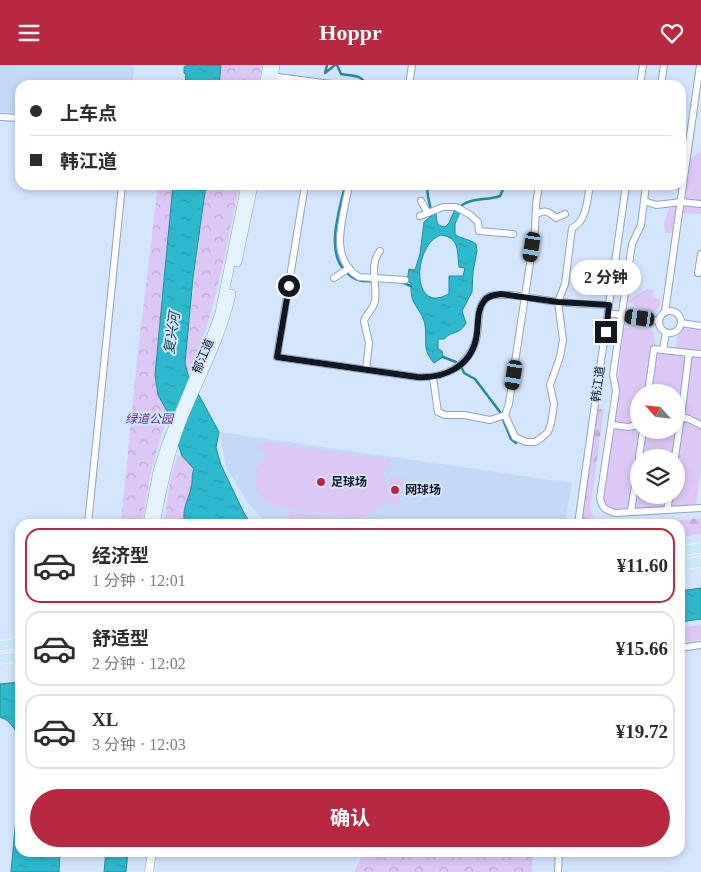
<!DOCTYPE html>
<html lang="zh">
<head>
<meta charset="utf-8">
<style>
  body { margin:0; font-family:"Times New Roman","Noto Sans SC",serif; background:#f2f2f3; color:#2b2b33; height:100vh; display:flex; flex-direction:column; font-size:19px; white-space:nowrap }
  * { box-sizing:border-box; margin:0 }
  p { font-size:16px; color:#7c7c81 }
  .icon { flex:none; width:28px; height:28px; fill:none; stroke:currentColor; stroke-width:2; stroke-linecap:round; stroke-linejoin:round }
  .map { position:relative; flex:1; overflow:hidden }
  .sheet { position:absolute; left:15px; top:454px; width:670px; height:338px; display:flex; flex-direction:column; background:#fff; border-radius:15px; box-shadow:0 2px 8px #0003 }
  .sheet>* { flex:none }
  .banner { position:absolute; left:15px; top:15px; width:671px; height:110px; border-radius:15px; box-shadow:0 2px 8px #0003; display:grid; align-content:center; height:110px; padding:0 15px; background:#fff }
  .needle { width:32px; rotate:297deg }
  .tools { position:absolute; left:630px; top:319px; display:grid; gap:10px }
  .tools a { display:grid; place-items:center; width:55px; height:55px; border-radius:50%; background:#fff; box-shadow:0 2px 8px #0003; font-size:25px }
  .end { position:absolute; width:22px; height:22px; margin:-11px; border:6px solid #101722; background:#fff; box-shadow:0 0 0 2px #fff }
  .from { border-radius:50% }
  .bubble { position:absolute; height:35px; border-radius:18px; background:#fff; box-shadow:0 2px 8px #0003; font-size:16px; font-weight:700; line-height:35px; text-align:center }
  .car { position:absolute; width:15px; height:30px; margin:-15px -8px; border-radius:6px; box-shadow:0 0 4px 1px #0007; background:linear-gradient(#222 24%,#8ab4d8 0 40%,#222 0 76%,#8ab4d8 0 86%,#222 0) }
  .banner b { display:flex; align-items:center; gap:18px; height:48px; font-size:19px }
  .banner b+b { border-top:1px solid #e1e1e2 }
  .banner i { width:12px; height:12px; background:#2b2b33 }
  ul { padding:9px 0 0; list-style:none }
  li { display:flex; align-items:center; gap:15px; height:75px; margin:0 10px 8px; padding:0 5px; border:2px solid #e1e1e2; border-radius:15px }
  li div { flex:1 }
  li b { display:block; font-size:19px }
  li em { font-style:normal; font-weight:700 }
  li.current { border-color:#b92841 }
  li>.icon { width:45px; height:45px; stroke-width:1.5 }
  .cta { display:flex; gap:10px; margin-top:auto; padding:10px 15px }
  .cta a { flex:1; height:58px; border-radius:30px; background:#b92841; color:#fff; font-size:20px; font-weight:700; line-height:58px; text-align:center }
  header { display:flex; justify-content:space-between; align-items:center; height:65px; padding:0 15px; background:#b92841; color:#fff; font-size:22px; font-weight:700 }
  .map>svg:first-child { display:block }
  .built { fill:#c4d9f7 }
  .green { fill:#dcc7f6; fill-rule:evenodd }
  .forest { fill:url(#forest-firs) }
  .park { fill:url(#park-crowns) }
  .water { fill:url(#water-ripples); stroke:#25899a; fill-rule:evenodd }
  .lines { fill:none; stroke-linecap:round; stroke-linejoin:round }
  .stream { stroke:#25899a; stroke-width:2.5 }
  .minor-casing { stroke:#8fa3c1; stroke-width:8 }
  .tertiary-casing { stroke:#8fa3c1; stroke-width:9 }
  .secondary-casing { stroke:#8fa3c1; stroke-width:10 }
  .primary-casing { stroke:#fff; stroke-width:11 }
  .minor { stroke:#fff; stroke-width:6 }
  .tertiary { stroke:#fff; stroke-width:8 }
  .secondary { stroke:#e5f4fc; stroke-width:9 }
  .primary { stroke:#cbe9fa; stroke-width:10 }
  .route { stroke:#101722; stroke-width:6 }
  .poi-dot { fill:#b92841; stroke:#d4e5fe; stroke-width:2 }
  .labels { text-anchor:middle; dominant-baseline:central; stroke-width:4; stroke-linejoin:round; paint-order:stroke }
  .street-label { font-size:12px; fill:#101722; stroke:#d4e5fe }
  .park-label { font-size:12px; font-style:italic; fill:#60308a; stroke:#d4e5fe }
  .poi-label { font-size:12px; font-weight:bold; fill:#101722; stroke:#d4e5fe; text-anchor:start }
  .water-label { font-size:14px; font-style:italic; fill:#0c474f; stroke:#d4e5fe }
</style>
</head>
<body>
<header><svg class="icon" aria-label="menu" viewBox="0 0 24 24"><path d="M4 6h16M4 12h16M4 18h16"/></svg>Hoppr<svg class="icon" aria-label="heart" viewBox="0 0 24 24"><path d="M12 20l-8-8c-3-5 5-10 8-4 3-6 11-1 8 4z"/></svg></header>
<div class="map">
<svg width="701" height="807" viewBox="0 0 701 807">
  <defs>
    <pattern id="forest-firs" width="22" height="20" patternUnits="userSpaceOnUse" patternTransform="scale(1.25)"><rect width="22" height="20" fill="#dcc7f6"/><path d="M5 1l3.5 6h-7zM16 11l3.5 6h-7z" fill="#bcaad3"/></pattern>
    <pattern id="park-crowns" width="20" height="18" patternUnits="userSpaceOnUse" patternTransform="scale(1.25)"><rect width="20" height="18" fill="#dcc7f6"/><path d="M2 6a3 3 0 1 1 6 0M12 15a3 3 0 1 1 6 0" fill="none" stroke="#bcaad3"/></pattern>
    <pattern id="water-ripples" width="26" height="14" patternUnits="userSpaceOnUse" patternTransform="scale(1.25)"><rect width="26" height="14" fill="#2ebace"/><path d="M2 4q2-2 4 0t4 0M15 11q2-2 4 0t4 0" fill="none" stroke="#289fb1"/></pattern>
  </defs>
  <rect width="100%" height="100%" fill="#d4e5fe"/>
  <g class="built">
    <path d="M0 0H135L132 20H20V48L0 47Z"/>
    <path d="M219 367 572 418 565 459H267L248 438 226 402Z"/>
  </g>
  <g class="green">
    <path d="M701 86V149L684 148 674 168H665L664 158 669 143 678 141 682 133 676 120H681V102Z"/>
    <path d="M647 224 654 225 653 232 660 235V240L654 248 645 246 627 236Z"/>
    <path d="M683 261 701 264V405L696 440 611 444 606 441 603 434 624 263 638 262 653 266 656 280 676 283 678 269ZM639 328H676V365H639ZM639 392H676V430H639Z"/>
    <path d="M261 377 391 395 389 405 381 404 385 412 388 424 391 411 404 413 399 440 386 438 387 431 377 445 358 454 274 441C249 429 250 406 267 387L259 385Z"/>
    <path d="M290 446 361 457V459H288Z"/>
    <path d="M701 560V575L680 578V563Z"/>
  </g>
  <g class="forest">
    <path d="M598 344H604L590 444 595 456 599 459H581Z"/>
    <path d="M701 453V469L680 472V459H643Z"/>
  </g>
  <g class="park">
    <path d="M221 0H262L258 20H219Z"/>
    <path d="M158 120H173L155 310 158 330 168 348 151 406 142 459H121L137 295Z"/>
    <path d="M206 120H239C226 185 215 250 188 310L185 298 186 286Z"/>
    <path d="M178 390 182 391 194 404 192 412V421L184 454 185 459H164L171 410Z"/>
    <path d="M365 786H533L532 807H354Z"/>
  </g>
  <g class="water">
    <path d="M187 0H221L219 20H185L186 9 184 8V2Z"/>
    <path d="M173 120H206L193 213 185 298 188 310 219 367 216 383 221 400 244 448 251 459H185C181 446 188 436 191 423 193 417 191 411 194 404L182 391 168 348 158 330 155 310Z"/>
    <path d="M455 144 460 147 455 159V169C460 174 470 174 476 179L477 186 473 207 472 227 462 246 466 258C459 271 452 265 444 274H438V284L442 286 443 292 434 298C420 282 429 274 424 256 418 239 410 241 411 218L407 216 409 204 415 205 420 189 424 157 436 147C437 154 435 161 445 162L449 158ZM441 170C460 173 457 186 459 202L465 203 463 211H449V229C446 230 441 233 437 233 411 235 416 178 441 170Z"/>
    <path d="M701 523V554L680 557V526Z"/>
    <path d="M20 617V679C18 668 12 656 0 652V619Z"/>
    <path d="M20 710V786H60L59 807H11Z"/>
    <path d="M106 786H128L126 807H104Z"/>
  </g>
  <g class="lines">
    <g class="stream">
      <path d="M327 0 325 8 335 0"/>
      <path d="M337 0 341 9C351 11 362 9 366 20"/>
      <path d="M345 120C340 145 325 185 345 206 354 215 361 217 373 216"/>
      <path d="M427 120 428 132 431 145"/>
      <path d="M460 142C470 132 487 136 500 131L505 120"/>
      <path d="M401 217 411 221"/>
      <path d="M443 292 456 297 461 301 464 308 475 314 500 347 511 374 516 378"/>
    </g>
    <defs>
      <g id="minor">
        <path d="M270 11 331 19 332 20"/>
        <path d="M409 20 412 0"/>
        <path d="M640 20 643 0"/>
        <path d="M661 20 664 0"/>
        <path d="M0 52 20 53"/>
        <path d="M305 120 277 292 417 312C443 314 468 302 476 275 480 262 475 240 488 232 500 225 544 236 560 237 576 239 593 240 609 240"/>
        <path d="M349 120C344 150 327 193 359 212L405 215"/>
        <path d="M646 120 641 160 632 179 613 310 616 326 600 433C602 444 606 445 615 448L701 443"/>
        <path d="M421 136 428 148"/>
        <path d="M644 136 656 140 681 137 701 139"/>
        <path d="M537 149C545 144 549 147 556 153L565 149"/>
        <path d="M420 151 443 142H456L469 149 478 157 479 166 513 169"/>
        <path d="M698 208 701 189"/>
        <path d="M334 213 349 203"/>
        <circle cx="670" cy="257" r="11"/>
        <path d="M665 247 700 0"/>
        <path d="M608 248 659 256"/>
        <path d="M681 258 701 261"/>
        <path d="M663 285 689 288"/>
        <path d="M366 305 369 278 364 256C366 249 374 243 375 236 378 219 368 201 380 186"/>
        <path d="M433 313 438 347 445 350H464L490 355 505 350 509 339 515 297 535 165 536 139 539 120"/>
        <path d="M648 328 654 284 663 285 666 267"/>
        <path d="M505 350 515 372 526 377H535L541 373 548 367 551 359 554 339 550 320 560 292 563 275 558 237 565 219 572 163C587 156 587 135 590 120"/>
        <path d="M676 351 681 352 689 288 701 289"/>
        <path d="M612 360 628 362 639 360"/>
        <path d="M639 392 643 365"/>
        <path d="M675 392 681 352 689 354 701 360"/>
        <path d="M667 445 670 430"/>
        <path d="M631 446 639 395"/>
        <path d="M88 459 122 120"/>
        <path d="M578 459 626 120"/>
        <path d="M680 583 701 580"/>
        <path d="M558 807 559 786"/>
      </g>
      <path id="tertiary" d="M149 807 152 786"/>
      <g id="secondary">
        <path d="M264 20 268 0"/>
        <path d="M272 20 275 0"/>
        <path d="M237 197 253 120"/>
        <path d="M148 459 158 406 167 378 211 273 220 248 246 120"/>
        <path d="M155 459C162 423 169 388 182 355 199 313 221 274 231 229"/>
      </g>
      <g id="primary">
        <path d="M680 486 701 483"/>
        <path d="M680 500 701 497"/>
        <path d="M0 581 20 578"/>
        <path d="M0 594 20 591"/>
      </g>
    </defs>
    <use href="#minor" class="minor-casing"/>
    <use href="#tertiary" class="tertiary-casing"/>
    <use href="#secondary" class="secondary-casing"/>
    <use href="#primary" class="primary-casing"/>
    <use href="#minor" class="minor"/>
    <use href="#tertiary" class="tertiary"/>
    <use href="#secondary" class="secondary"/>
    <use href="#primary" class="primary"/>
  </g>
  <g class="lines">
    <path class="route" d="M289 221 277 292 417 312C443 314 470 302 476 274 479 262 476 246 484 236 488 230 495 230 501 229L558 237 609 240 606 267"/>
  </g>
  <g class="poi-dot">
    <circle cx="321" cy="417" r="5"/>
    <circle cx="395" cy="425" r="5"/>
  </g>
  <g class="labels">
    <g class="street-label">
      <text transform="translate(203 291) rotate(-67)">郁江道</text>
      <text transform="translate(598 319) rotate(-82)">韩江道</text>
    </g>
    <g class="park-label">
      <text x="149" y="354">绿道公园</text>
    </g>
    <g class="poi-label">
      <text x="331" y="417">足球场</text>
      <text x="405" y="425">网球场</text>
    </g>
    <g class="water-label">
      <text transform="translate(172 268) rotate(-82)">复兴河</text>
    </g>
  </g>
</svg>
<div class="tools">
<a><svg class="needle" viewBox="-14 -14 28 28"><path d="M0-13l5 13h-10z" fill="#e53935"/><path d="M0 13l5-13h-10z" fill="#7c7c81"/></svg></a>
<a><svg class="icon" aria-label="layers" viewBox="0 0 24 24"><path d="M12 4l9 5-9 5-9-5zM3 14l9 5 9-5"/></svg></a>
</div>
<i class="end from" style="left:289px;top:221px"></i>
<i class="end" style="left:606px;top:267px"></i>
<div class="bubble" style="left:571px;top:195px;width:70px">2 分钟</div>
<i class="car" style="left:532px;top:182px;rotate:189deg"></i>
<i class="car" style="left:640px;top:253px;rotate:278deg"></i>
<i class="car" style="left:514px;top:310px;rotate:189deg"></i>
<div class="banner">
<b><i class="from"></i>上车点</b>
<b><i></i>韩江道</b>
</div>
<section class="sheet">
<ul>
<li class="current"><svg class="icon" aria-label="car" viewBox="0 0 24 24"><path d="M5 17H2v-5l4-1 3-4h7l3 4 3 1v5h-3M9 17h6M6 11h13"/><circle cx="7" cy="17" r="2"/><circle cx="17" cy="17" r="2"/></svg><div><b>经济型</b><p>1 分钟 · 12:01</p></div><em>¥11.60</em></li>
<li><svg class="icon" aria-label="car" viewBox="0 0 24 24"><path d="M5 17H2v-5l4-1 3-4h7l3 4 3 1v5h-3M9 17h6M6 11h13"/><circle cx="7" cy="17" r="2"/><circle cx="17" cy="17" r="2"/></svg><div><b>舒适型</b><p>2 分钟 · 12:02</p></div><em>¥15.66</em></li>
<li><svg class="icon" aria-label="car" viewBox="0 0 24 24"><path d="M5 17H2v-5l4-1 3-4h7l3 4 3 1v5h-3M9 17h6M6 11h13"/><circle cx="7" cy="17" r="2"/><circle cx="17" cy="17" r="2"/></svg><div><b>XL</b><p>3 分钟 · 12:03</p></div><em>¥19.72</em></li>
</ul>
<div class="cta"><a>确认</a></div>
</section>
</div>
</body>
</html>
